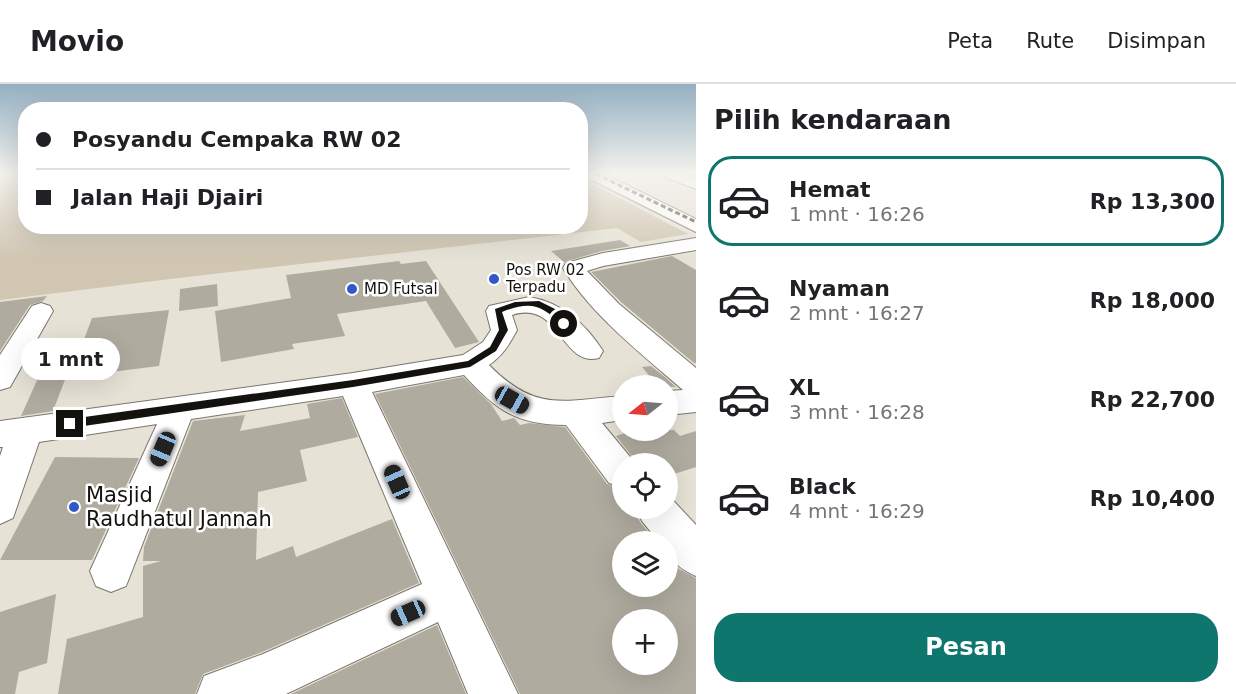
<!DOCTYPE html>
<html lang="id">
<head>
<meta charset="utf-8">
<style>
  body { margin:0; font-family:"DejaVu Sans",sans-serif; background:#f2f2f2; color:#202124; height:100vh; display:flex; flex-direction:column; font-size:22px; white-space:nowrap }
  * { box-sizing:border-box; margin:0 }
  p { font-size:20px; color:#757577 }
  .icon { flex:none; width:33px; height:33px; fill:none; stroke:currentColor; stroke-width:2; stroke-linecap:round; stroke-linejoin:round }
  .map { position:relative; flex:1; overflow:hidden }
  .details { display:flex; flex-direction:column; background:#fff; width:540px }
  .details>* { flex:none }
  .top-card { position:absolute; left:18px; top:18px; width:570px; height:132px; border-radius:24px; box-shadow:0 6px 24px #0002; display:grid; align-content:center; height:132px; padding:0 18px; background:#fff }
  .needle { width:39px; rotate:253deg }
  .tools { position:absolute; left:612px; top:291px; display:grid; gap:12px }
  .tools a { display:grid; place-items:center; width:66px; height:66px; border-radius:50%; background:#fff; box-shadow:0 6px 24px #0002; font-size:30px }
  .end { position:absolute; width:27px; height:27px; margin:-14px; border:8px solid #14120e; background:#fff; box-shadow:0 0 0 3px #fff }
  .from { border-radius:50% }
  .bubble { position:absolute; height:42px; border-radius:21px; background:#fff; box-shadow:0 6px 24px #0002; font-size:20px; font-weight:700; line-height:42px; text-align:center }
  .car { position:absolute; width:18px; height:36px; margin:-18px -9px; border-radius:8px; box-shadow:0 0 4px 2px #0007; background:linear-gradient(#222 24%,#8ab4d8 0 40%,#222 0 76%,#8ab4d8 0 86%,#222 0) }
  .top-card b { display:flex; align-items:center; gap:21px; height:57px; font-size:22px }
  .top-card b+b { border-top:2px solid #e0e0e0 }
  .top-card i { width:15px; height:15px; background:#202124 }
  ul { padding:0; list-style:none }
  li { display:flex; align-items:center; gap:18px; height:90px; margin:0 12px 9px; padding:0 6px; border:3px solid transparent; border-radius:24px }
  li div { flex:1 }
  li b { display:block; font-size:22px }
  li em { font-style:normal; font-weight:700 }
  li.selected { border-color:#0f766e }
  li>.icon { width:54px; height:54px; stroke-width:1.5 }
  h2 { padding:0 18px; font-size:27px; line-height:72px }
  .button { display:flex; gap:12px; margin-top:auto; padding:12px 18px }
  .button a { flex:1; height:69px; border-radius:24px; background:#0f766e; color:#fff; font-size:24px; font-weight:700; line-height:69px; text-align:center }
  header { display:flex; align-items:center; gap:36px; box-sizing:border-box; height:84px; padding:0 30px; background:#fff; border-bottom:2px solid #e0e0e0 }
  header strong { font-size:28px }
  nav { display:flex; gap:33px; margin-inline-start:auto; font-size:21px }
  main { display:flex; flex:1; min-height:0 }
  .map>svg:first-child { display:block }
  .green { fill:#d0c6b1 }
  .building { fill:#b0ab9f; fill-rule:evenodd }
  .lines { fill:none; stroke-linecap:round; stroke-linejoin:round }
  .minor-casing { stroke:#7b766c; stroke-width:2 }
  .minor { fill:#fff; fill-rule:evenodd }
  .rail { stroke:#494640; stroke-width:3; stroke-dasharray:5 3; stroke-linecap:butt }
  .route { fill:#14120e }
  .poi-dot { fill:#3258c8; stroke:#fff; stroke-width:2 }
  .labels { text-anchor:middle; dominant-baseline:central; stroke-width:5; stroke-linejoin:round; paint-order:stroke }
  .far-poi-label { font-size:15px; fill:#14120e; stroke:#fff; text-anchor:start }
  .near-poi-label { font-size:21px; fill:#14120e; stroke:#fff; text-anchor:start }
</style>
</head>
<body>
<header>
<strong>Movio</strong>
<nav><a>Peta</a><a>Rute</a><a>Disimpan</a></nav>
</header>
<main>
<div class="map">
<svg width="696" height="610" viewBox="0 0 696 610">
  <rect width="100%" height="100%" fill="#e7e2d6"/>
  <path class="green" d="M0 90H25L26 142H580L581 94 688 150 641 158 617 144 178 194 0 216Z"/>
  <g class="building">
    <path d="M620 156 630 162 602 167 564 178 551 167Z"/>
    <path d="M672 172 696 186V279H694L621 218 591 188Z"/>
    <path d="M399 177 401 180 426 177 479 258 455 264 426 217 337 230 345 252 292 260 294 265 221 278 215 227 291 214 286 191Z"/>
    <path d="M217 200 218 222 179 227 180 205Z"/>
    <path d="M47 212 43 217 30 221 0 267V218Z"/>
    <path d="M169 226 159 282 70 293 92 234Z"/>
    <path d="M651 282 666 294 676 303 658 302 642 283Z"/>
    <path d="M68 288 53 327 21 332 39 292Z"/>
    <path d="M463 293 491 320 502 337 514 334 520 341 529 339 565 343 607 400 622 405V424H634L640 438 656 458H622V502H668V469L679 485 696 494V610H520L375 310ZM622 536H668V580H622Z"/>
    <path d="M342 314 358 353 300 366 307 397 258 408 256 476 293 462 296 473 392 435 419 499 262 568 203 590 195 610H58L67 555 143 533V482L161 477H143L144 463 193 337 245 331 240 347 310 334 307 320Z"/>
    <path d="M634 346H674L680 352 696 347V383L668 392V380H638L616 352Z"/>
    <path d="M55 373 139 374 92 476H0Z"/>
    <path d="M56 510 47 579 19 588 15 610H0V528Z"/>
    <path d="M437 541 466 610H291Z"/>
  </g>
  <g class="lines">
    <defs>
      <g id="minor">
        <path d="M584 90H604L696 135V148L586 93Z"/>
        <path d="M663 90H684L696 94V105L665 93Z"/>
        <path d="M696 154V166L603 182 587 187 619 220 696 284V328L668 331V307L683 306C643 271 590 230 563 184L566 179 603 169Z"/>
        <path d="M529 213C561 218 586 240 603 267L599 274C561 284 560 215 512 231L517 246C509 261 503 271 489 281 535 328 562 317 622 312V336L602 339 636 380H622V403L609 399 566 341C517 341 496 326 464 291L372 308 518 610H468L438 538 286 610H197L204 592 263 570 422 500 343 312 191 335 126 502 111 508 96 502 90 487 157 340 39 358 13 434 0 440V372L3 363H0V337L353 289 463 271 483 258 491 246 486 227 489 222Z"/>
        <path d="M41 219 50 222 53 227 10 303 0 306V271L32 222Z"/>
        <path d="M668 411 696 441V492C680 485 668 476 668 458H659L642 437 636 424H668Z"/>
      </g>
    </defs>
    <use href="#minor" class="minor-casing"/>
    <use href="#minor" class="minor"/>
    <path class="rail" d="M596 90 696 138"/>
  </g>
  <linearGradient id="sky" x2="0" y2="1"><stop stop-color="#94afc1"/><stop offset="0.51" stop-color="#f4f2ed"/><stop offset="1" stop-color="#f4f2ed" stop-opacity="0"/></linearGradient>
  <rect width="696" height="175" fill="url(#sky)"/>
  <path class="route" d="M539 217 555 225 567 238V242H562C542 220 530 217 502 228L508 246 496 267 470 283 353 303 70 344 65 340 70 335 353 296 468 277 490 263 499 246 495 225 515 218Z"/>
  <g class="poi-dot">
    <circle cx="494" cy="195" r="6"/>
    <circle cx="352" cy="205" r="6"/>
    <circle cx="74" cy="423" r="6"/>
  </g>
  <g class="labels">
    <g class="far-poi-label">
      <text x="506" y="186">Pos RW 02<tspan x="506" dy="17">Terpadu</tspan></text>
      <text x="364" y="205">MD Futsal</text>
    </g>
    <g class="near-poi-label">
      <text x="86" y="411">Masjid<tspan x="86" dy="24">Raudhatul Jannah</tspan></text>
    </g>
  </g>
</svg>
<div class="tools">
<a><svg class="needle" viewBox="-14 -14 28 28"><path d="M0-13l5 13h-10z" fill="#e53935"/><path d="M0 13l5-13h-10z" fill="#757577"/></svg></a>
<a><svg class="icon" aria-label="locate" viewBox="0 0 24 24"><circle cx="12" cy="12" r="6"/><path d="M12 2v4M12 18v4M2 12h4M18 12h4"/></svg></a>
<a><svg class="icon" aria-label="layers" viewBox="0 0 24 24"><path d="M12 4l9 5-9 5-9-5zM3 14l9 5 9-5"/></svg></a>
<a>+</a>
</div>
<i class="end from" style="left:564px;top:240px"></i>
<i class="end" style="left:70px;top:340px"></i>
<div class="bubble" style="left:21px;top:254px;width:99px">1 mnt</div>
<i class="car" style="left:512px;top:316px;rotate:119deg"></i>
<i class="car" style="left:163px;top:365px;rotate:203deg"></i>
<i class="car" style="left:397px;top:398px;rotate:336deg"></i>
<i class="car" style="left:408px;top:529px;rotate:246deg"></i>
<div class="top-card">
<b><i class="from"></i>Posyandu Cempaka RW 02</b>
<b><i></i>Jalan Haji Djairi</b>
</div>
</div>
<section class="details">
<h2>Pilih kendaraan</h2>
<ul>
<li class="selected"><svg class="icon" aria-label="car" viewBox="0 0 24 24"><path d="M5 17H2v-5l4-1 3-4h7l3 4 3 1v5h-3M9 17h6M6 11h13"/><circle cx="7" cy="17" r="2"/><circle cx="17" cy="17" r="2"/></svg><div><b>Hemat</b><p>1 mnt · 16:26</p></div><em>Rp 13,300</em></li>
<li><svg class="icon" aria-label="car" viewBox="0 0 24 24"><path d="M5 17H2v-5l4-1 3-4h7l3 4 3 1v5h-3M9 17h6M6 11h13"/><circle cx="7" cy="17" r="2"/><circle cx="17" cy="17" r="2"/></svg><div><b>Nyaman</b><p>2 mnt · 16:27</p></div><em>Rp 18,000</em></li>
<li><svg class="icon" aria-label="car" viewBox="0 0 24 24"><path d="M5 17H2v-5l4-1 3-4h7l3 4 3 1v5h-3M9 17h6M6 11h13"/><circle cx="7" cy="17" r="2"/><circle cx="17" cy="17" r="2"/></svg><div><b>XL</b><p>3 mnt · 16:28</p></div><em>Rp 22,700</em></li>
<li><svg class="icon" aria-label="car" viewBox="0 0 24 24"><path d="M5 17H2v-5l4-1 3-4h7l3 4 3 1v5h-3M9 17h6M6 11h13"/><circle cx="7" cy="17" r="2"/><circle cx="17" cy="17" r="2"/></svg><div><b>Black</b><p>4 mnt · 16:29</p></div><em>Rp 10,400</em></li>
</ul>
<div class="button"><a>Pesan</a></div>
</section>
</main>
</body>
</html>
